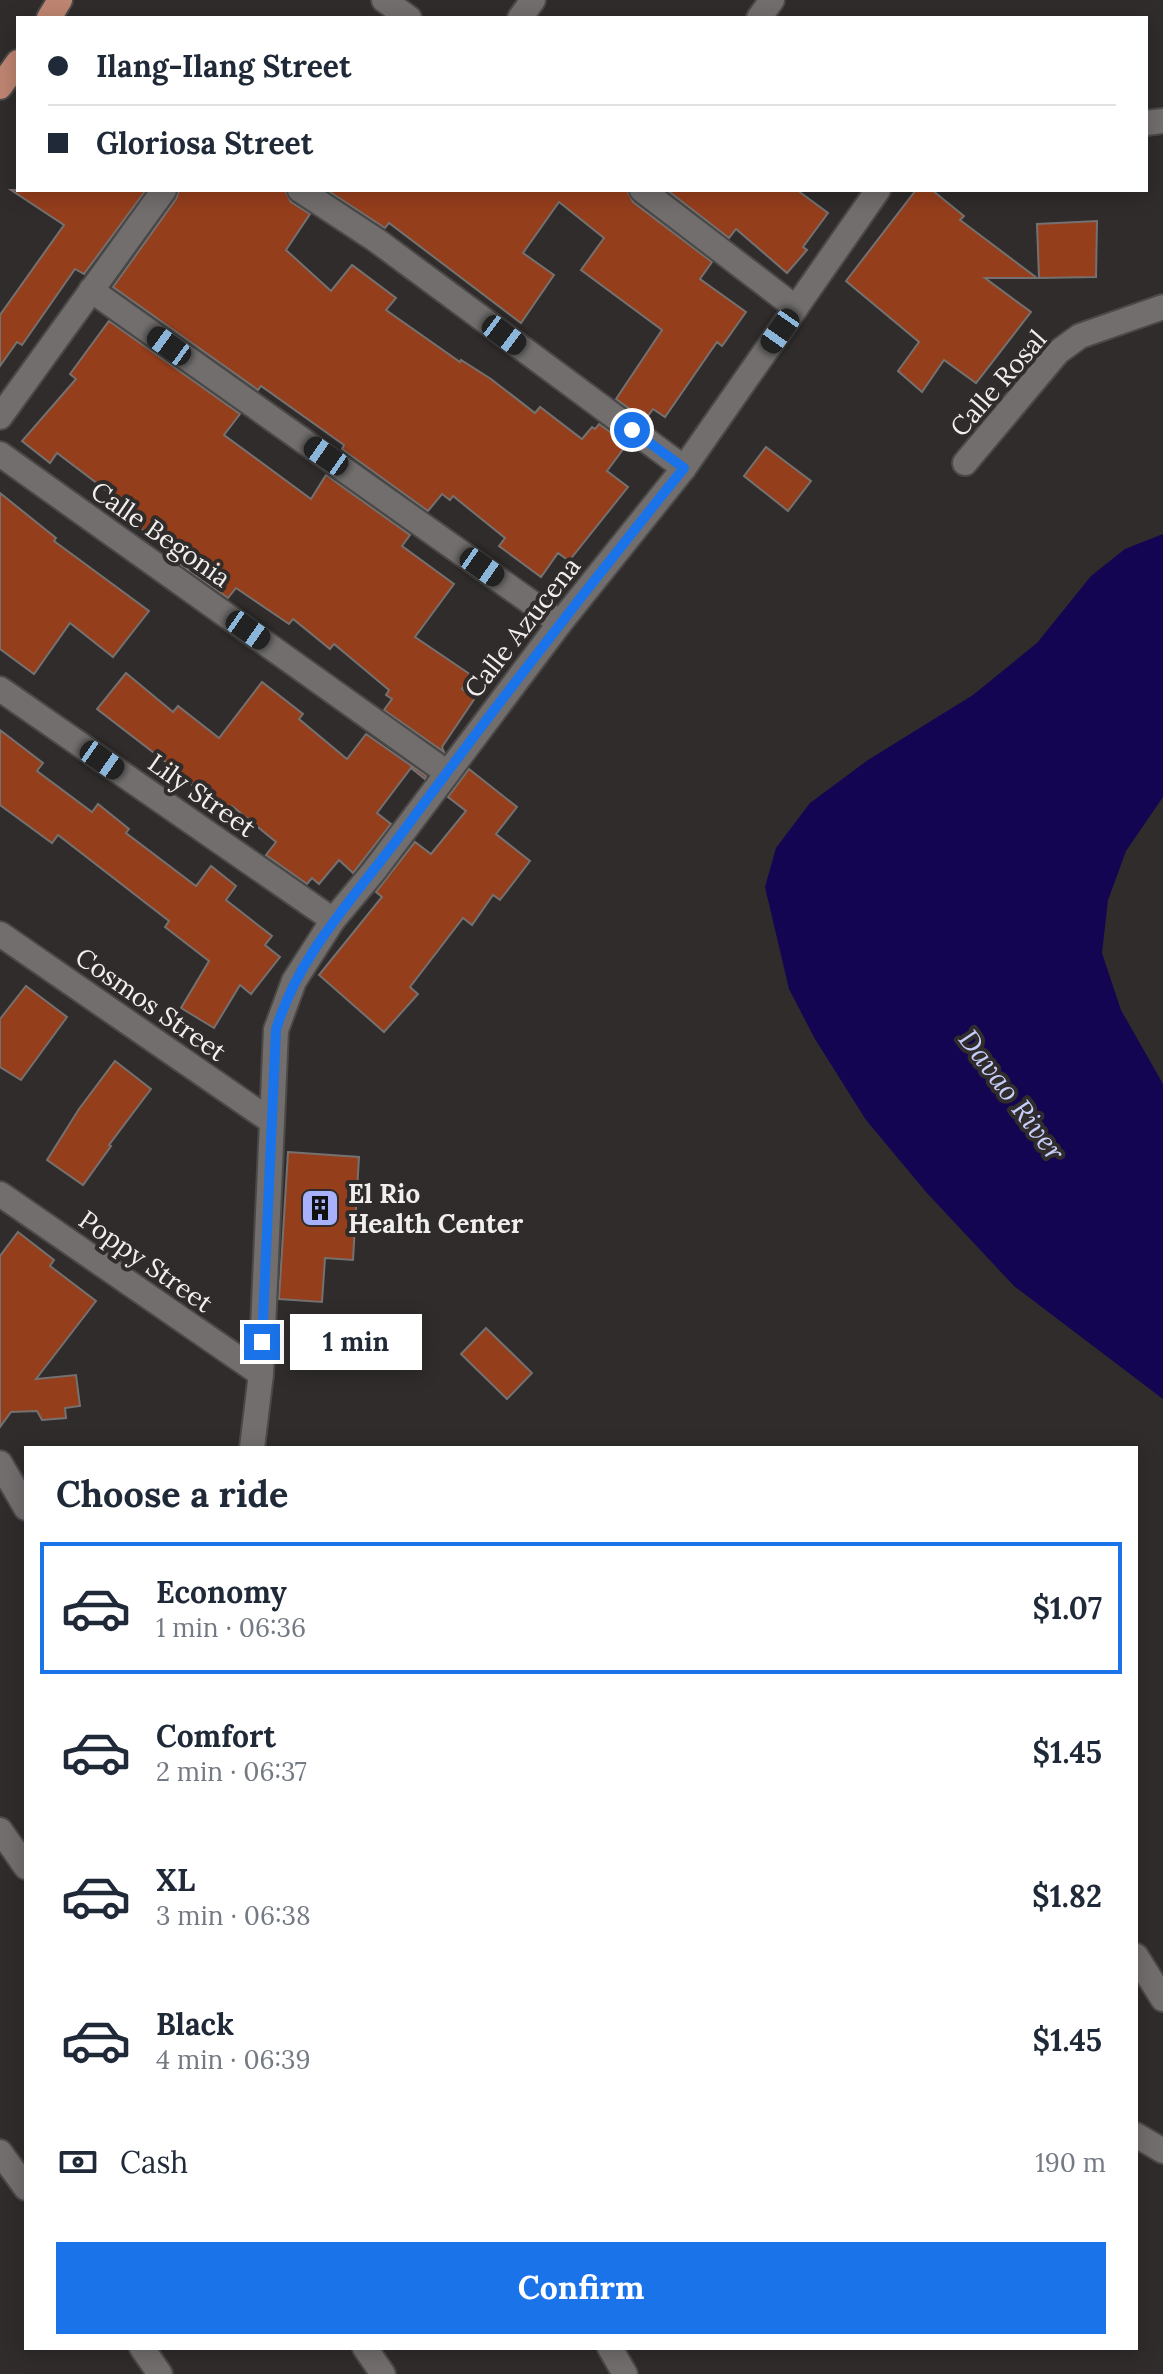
<!DOCTYPE html>
<html lang="en">
<head>
<meta charset="utf-8">
<style>
  body { margin:0; font-family:Lora,serif; background:#f2f2f3; color:#1f2937; height:100vh; display:flex; flex-direction:column; font-size:30px; white-space:nowrap }
  * { box-sizing:border-box; margin:0 }
  p { font-size:26px; color:#747a83 }
  .icon { flex:none; width:44px; height:44px; fill:none; stroke:currentColor; stroke-width:2; stroke-linecap:round; stroke-linejoin:round }
  .map { position:relative; flex:1; overflow:hidden }
  .panel { position:absolute; left:24px; top:1446px; width:1114px; height:904px; display:flex; flex-direction:column; background:#fff; border-radius:0px; box-shadow:0 4px 20px #0003 }
  .panel>* { flex:none }
  .guide { position:absolute; left:16px; top:16px; width:1132px; height:176px; border-radius:0px; box-shadow:0 4px 20px #0003; display:grid; align-content:center; height:176px; padding:0 32px; background:#fff }
  .end { position:absolute; width:36px; height:36px; margin:-18px; border:10px solid #1a73e8; background:#fff; box-shadow:0 0 0 4px #fff }
  .from { border-radius:50% }
  .bubble { position:absolute; height:56px; border-radius:0px; background:#fff; box-shadow:0 4px 20px #0003; font-size:26px; font-weight:800; line-height:56px; text-align:center }
  .car { position:absolute; width:24px; height:48px; margin:-24px -12px; border-radius:10px; box-shadow:0 0 6px 2px #0007; background:linear-gradient(#222 24%,#8ab4d8 0 40%,#222 0 76%,#8ab4d8 0 86%,#222 0) }
  .guide b { display:flex; align-items:center; gap:28px; height:76px; font-size:30px }
  .guide b+b { border-top:2px solid #e0e1e3 }
  .guide i { width:20px; height:20px; background:#1f2937 }
  ul { padding:0; list-style:none }
  li { display:flex; align-items:center; gap:24px; height:132px; margin:0 16px 12px; padding:0 16px; border:4px solid transparent; border-radius:0px }
  li div { flex:1 }
  li b { display:block; font-size:30px }
  li em { font-style:normal; font-weight:800 }
  li.current { border-color:#1a73e8 }
  li>.icon { width:72px; height:72px; stroke-width:1.5 }
  h2 { padding:0 32px; font-size:36px; line-height:96px }
  .pay { display:flex; align-items:center; gap:20px; height:88px; padding:0 32px; font-size:30px }
  .pay p { margin-inline-start:auto }
  .primary-button { display:flex; gap:16px; margin-top:auto; padding:16px 32px }
  .primary-button a { flex:1; height:92px; border-radius:0px; background:#1a73e8; color:#fff; font-size:32px; font-weight:800; line-height:92px; text-align:center }
  .map>svg:first-child { display:block }
  .water { fill:#140553 }
  .building { fill:#953e1c; stroke:#747170; stroke-width:2 }
  .lines { fill:none; stroke-linecap:round; stroke-linejoin:round }
  .street-casing { stroke:#4b4948; stroke-width:28 }
  .primary-casing { stroke:#4b4948; stroke-width:28 }
  .street { stroke:#716e6d; stroke-width:24 }
  .primary { stroke:#be8571; stroke-width:24 }
  .route { stroke:#1a73e8; stroke-width:10 }
  .labels { text-anchor:middle; dominant-baseline:central; stroke-width:8; stroke-linejoin:round; paint-order:stroke }
  .street-label { font-size:26px; fill:#f1efee; stroke:#2f2c2b }
  .poi-label { font-size:26px; font-weight:bold; fill:#f1efee; stroke:#2f2c2b; text-anchor:start }
  .water-label { font-size:28px; font-style:italic; fill:#c6cdfa; stroke:#2f2c2b }
</style>
</head>
<body>
<div class="map">
<svg width="1163" height="2374" viewBox="0 0 1163 2374">
  <rect width="100%" height="100%" fill="#2f2c2b"/>
  <path class="water" d="M1163 534V797L1126 851 1108 900 1102 953 1121 1010 1163 1084V1399L1014 1286 926 1192 866 1120 815 1039 789 989 765 887 776 848 810 803 868 760 973 695 1037 643 1091 576 1125 549Z"/>
  <g class="building">
    <path d="M11 190H146L84 274 75 269 22 345 17 342 0 366V315L64 225Z"/>
    <path d="M179 190H285L291 202 310 214 286 250 331 291 352 265 396 298 386 310 460 362 461 360 491 379 535 413 540 407 582 439 592 427 595 429 599 424 627 444 607 471 628 487 569 561 558 553 541 577 499 546 505 538 453 496 450 500 442 494 428 511 342 449 344 445 261 386 258 390 113 287 176 199Z"/>
    <path d="M327 190H627L633 202 712 262 700 279 746 312 722 346 717 342 665 417 653 409 645 420 616 399 662 330 581 270 604 238 559 202 523 253 554 275 521 323 389 223 385 228Z"/>
    <path d="M667 190H797L828 213 803 247 807 250 787 273 736 229 729 238Z"/>
    <path d="M916 190H932L964 216 960 220 1037 278H985L1031 312 976 383 944 360 922 392 898 371 919 342 846 281Z"/>
    <path d="M1097 221 1096 277 1039 278 1037 224Z"/>
    <path d="M109 321 240 414 224 435 311 499 326 475 410 535 402 546 454 584 415 637 471 675 462 689 475 698 442 747 444 752 384 710 392 699 386 695 389 690 334 644 330 649 293 619 289 624 236 588 228 598 170 557 175 550 116 513 123 503 57 453 50 463 22 441 76 379 70 374Z"/>
    <path d="M766 447 811 481 788 511 744 476Z"/>
    <path d="M0 493 56 538 54 541 149 611 113 657 70 623 34 674 0 649Z"/>
    <path d="M126 673 173 712 178 706 219 738 262 682 303 714 299 719 347 759 366 734 426 776 425 779 411 768 377 813 391 824 353 873 339 860 319 884 312 878 307 884 266 855 276 842 232 806 228 812 192 785 193 783 97 709Z"/>
    <path d="M0 730 43 763 37 771 92 812 98 804 129 829 126 833 196 886 211 866 236 886 226 900 272 936 265 945 280 957 251 994 240 985 214 1028 181 1008 209 961 165 927 169 921 58 835 52 843 0 805Z"/>
    <path d="M469 769 517 807 496 834 530 861 500 900 493 895 472 925 463 918 410 987 418 994 384 1032 319 975 382 897 376 892 415 842 431 854 466 811 448 797Z"/>
    <path d="M26 986 67 1017 21 1080 0 1067V1019Z"/>
    <path d="M115 1061 151 1089 109 1145 111 1146 83 1185 47 1160 79 1109Z"/>
    <path d="M288 1152 359 1157 353 1260 325 1258 322 1302 279 1299Z"/>
    <path d="M18 1232 54 1260 50 1266 96 1301 36 1379 76 1375 80 1406 65 1408 66 1418 42 1420 37 1411 11 1412 0 1427V1256Z"/>
    <path d="M486 1328 532 1373 507 1399 461 1354Z"/>
  </g>
  <g class="lines">
    <defs>
      <g id="street">
        <path d="M384 0 409 18"/>
        <path d="M520 18 533 0"/>
        <path d="M759 18 772 0"/>
        <path d="M1146 123 1163 121"/>
        <path d="M300 190 376 240 684 468"/>
        <path d="M642 190 796 308"/>
        <path d="M91 290 560 623"/>
        <path d="M0 417 164 190"/>
        <path d="M0 454 446 772"/>
        <path d="M965 463 1058 352 1080 336 1163 307"/>
        <path d="M0 689 333 920"/>
        <path d="M0 934 271 1121"/>
        <path d="M0 1194 261 1374"/>
        <path d="M252 1448 261 1374 276 1030 294 981 333 920 374 871 560 623 684 468 878 190"/>
        <path d="M0 1463 26 1508"/>
        <path d="M0 1830 26 1867"/>
        <path d="M1136 1956 1163 1999"/>
        <path d="M1136 2135 1163 2151"/>
        <path d="M0 2152 26 2188"/>
        <path d="M142 2348 160 2374"/>
        <path d="M365 2348 383 2374"/>
        <path d="M610 2348 625 2374"/>
      </g>
      <g id="primary">
        <path d="M49 18 60 0"/>
        <path d="M0 87 18 62"/>
      </g>
    </defs>
    <use href="#street" class="street-casing"/>
    <use href="#primary" class="primary-casing"/>
    <use href="#street" class="street"/>
    <use href="#primary" class="primary"/>
  </g>
  <g class="lines">
    <path class="route" d="M262 1342 276 1030C298 955 353 899 399 837 491 712 586 589 684 468L632 430"/>
  </g>
  <defs>
    <symbol id="building-square" viewBox="-11 -11 22 22"><rect x="-9" y="-9" width="18" height="18" rx="4" fill="#a7b1fc" stroke="#2f2c2b"/><path d="M-4-6H4V6H1V3H-1V6H-4ZM-2.5-4.3h1.7v1.8h-1.7ZM.8-4.3h1.7v1.8H.8ZM-2.5-1h1.7V.8h-1.7ZM.8-1h1.7V.8H.8Z" fill="#111"/></symbol>
  </defs>
  <g fill-rule="evenodd">
    <use href="#building-square" x="298" y="1186" width="44" height="44"/>
  </g>
  <g class="labels">
    <g class="street-label">
      <text transform="translate(998 383) rotate(-49)">Calle Rosal</text>
      <text transform="translate(161 534) rotate(35)">Calle Begonia</text>
      <text transform="translate(522 627) rotate(-52)">Calle Azucena</text>
      <text transform="translate(202 795) rotate(35)">Lily Street</text>
      <text transform="translate(151 1004) rotate(35)">Cosmos Street</text>
      <text transform="translate(146 1261) rotate(35)">Poppy Street</text>
    </g>
    <g class="poi-label">
      <text x="348" y="1193">El Rio<tspan x="348" dy="30">Health Center</tspan></text>
    </g>
    <g class="water-label">
      <text transform="translate(1012 1095) rotate(53)">Davao River</text>
    </g>
  </g>
</svg>
<i class="end from" style="left:632px;top:430px"></i>
<i class="end" style="left:262px;top:1342px"></i>
<div class="bubble" style="left:290px;top:1314px;width:132px">1 min</div>
<i class="car" style="left:780px;top:331px;rotate:215deg"></i>
<i class="car" style="left:504px;top:335px;rotate:127deg"></i>
<i class="car" style="left:169px;top:346px;rotate:306deg"></i>
<i class="car" style="left:326px;top:456px;rotate:305deg"></i>
<i class="car" style="left:482px;top:567px;rotate:125deg"></i>
<i class="car" style="left:248px;top:630px;rotate:125deg"></i>
<i class="car" style="left:102px;top:760px;rotate:125deg"></i>
<div class="guide">
<b><i class="from"></i>Ilang-Ilang Street</b>
<b><i></i>Gloriosa Street</b>
</div>
<section class="panel">
<h2>Choose a ride</h2>
<ul>
<li class="current"><svg class="icon" aria-label="car" viewBox="0 0 24 24"><path d="M5 17H2v-5l4-1 3-4h7l3 4 3 1v5h-3M9 17h6M6 11h13"/><circle cx="7" cy="17" r="2"/><circle cx="17" cy="17" r="2"/></svg><div><b>Economy</b><p>1 min · 06:36</p></div><em>$1.07</em></li>
<li><svg class="icon" aria-label="car" viewBox="0 0 24 24"><path d="M5 17H2v-5l4-1 3-4h7l3 4 3 1v5h-3M9 17h6M6 11h13"/><circle cx="7" cy="17" r="2"/><circle cx="17" cy="17" r="2"/></svg><div><b>Comfort</b><p>2 min · 06:37</p></div><em>$1.45</em></li>
<li><svg class="icon" aria-label="car" viewBox="0 0 24 24"><path d="M5 17H2v-5l4-1 3-4h7l3 4 3 1v5h-3M9 17h6M6 11h13"/><circle cx="7" cy="17" r="2"/><circle cx="17" cy="17" r="2"/></svg><div><b>XL</b><p>3 min · 06:38</p></div><em>$1.82</em></li>
<li><svg class="icon" aria-label="car" viewBox="0 0 24 24"><path d="M5 17H2v-5l4-1 3-4h7l3 4 3 1v5h-3M9 17h6M6 11h13"/><circle cx="7" cy="17" r="2"/><circle cx="17" cy="17" r="2"/></svg><div><b>Black</b><p>4 min · 06:39</p></div><em>$1.45</em></li>
</ul>
<div class="pay"><svg class="icon" aria-label="cash" viewBox="0 0 24 24"><path d="M3 7h18v10H3z"/><circle cx="12" cy="12" r="2"/></svg>Cash<p>190 m</p></div>
<div class="primary-button"><a>Confirm</a></div>
</section>
</div>
</body>
</html>
